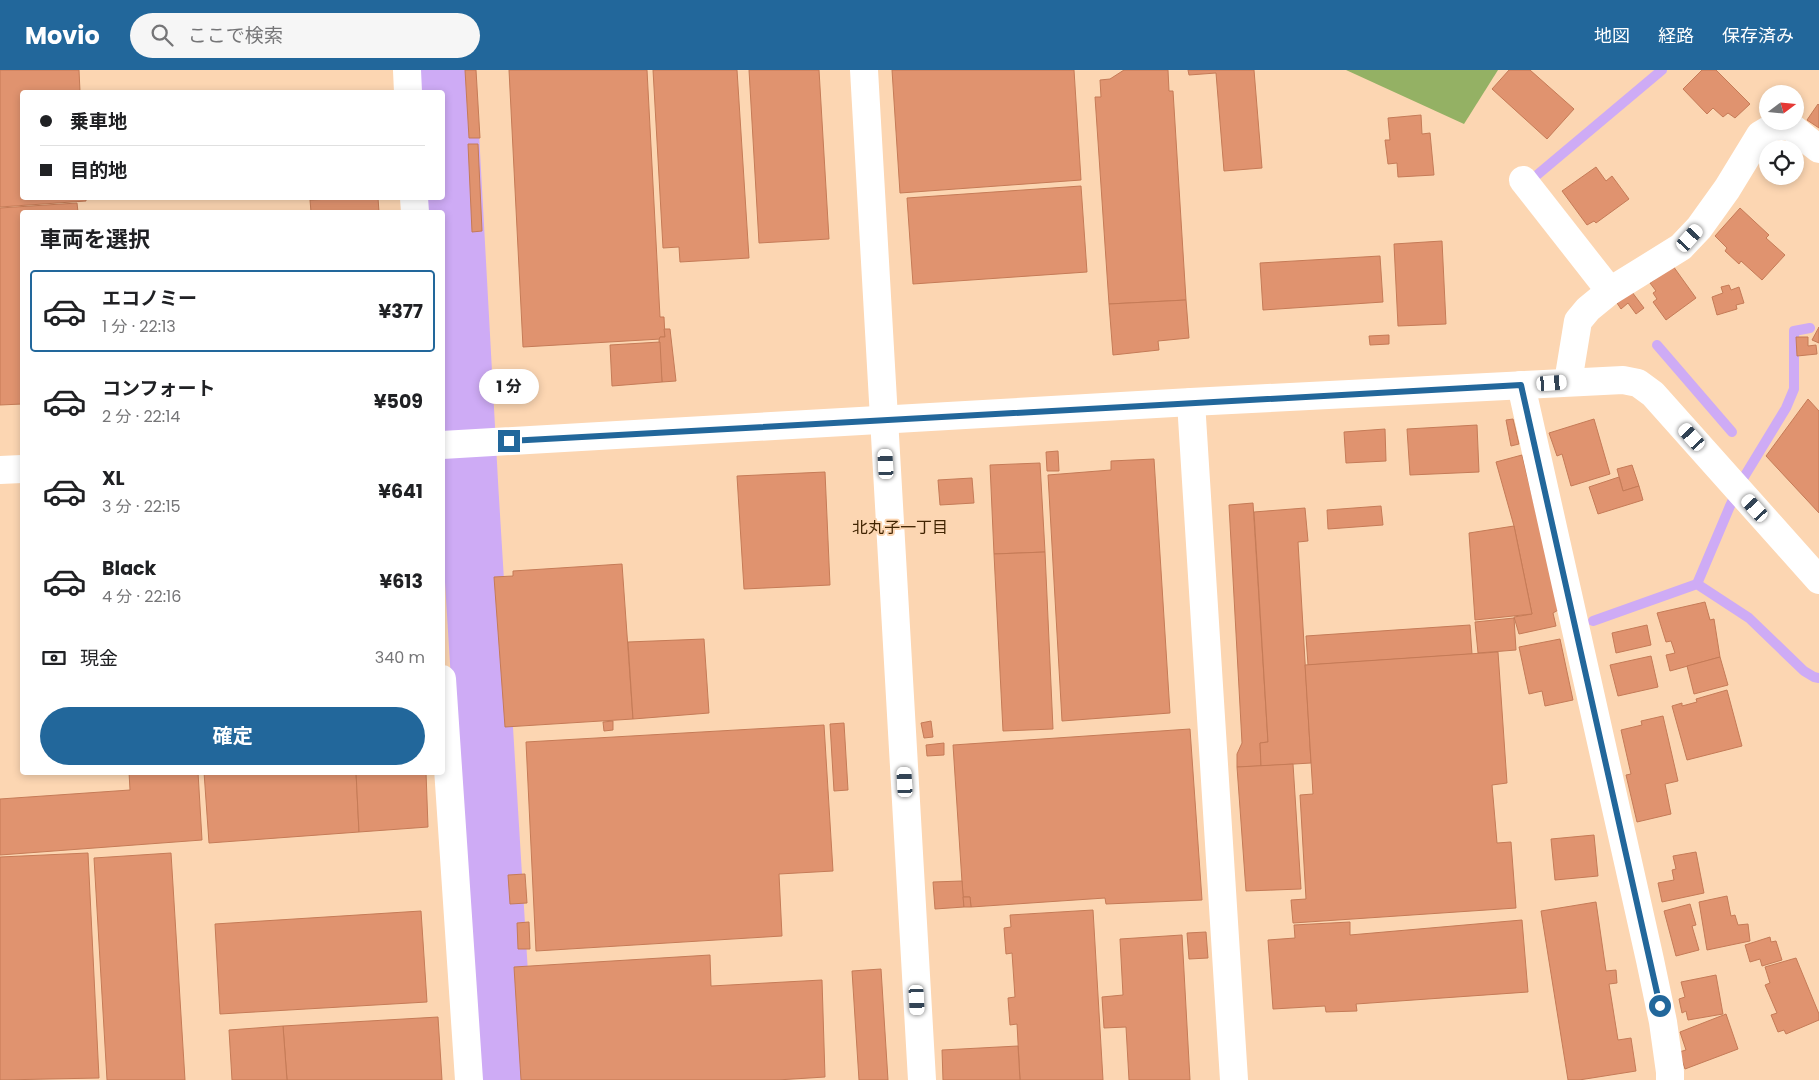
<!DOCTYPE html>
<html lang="ja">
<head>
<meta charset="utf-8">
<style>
  body { margin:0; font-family:Poppins,"Noto Sans JP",sans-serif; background:#f6f6f6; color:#202124; height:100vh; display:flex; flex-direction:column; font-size:19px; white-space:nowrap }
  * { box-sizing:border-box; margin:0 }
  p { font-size:16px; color:#757577 }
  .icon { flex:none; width:28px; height:28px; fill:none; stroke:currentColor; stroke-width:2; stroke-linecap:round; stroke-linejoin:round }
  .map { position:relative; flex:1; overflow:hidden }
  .panel { position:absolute; left:20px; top:140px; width:425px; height:565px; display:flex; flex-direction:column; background:#fff; border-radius:5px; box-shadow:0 2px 8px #0003 }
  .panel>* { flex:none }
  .banner { position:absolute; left:20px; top:20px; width:425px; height:110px; border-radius:5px; box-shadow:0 2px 8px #0003; display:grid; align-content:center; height:110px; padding:0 20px; background:#fff }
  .needle { width:32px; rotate:74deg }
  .buttons { position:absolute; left:1759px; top:15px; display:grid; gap:10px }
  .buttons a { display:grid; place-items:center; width:45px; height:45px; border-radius:50%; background:#fff; box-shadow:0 2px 8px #0003; font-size:25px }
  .end { position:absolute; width:22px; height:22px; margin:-11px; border:6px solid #22679b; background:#fff; box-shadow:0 0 0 2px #fff }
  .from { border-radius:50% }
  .bubble { position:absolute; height:35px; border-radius:18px; background:#fff; box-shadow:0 2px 8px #0003; font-size:16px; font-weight:700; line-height:35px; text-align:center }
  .car { position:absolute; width:15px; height:30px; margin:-15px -8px; border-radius:6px; box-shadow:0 0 4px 1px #0007; background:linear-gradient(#fff 24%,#345 0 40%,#fff 0 76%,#345 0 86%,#fff 0) }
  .banner b { display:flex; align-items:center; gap:18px; height:48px; font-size:19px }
  .banner b+b { border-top:1px solid #e0e0e0 }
  .banner i { width:12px; height:12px; background:#202124 }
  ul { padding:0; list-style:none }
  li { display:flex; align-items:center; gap:15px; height:82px; margin:0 10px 8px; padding:0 10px; border:2px solid transparent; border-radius:5px }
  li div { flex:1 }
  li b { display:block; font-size:19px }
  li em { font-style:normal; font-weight:700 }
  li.selected { border-color:#22679b }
  li>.icon { width:45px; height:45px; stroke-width:1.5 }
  h2 { padding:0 20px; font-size:22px; line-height:60px }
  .pay { display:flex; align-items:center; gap:12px; height:55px; padding:0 20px; font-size:19px }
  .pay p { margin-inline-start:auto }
  .action { display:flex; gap:10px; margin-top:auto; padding:10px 20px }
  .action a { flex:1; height:58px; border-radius:30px; background:#22679b; color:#fff; font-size:20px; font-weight:700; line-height:58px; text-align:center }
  header { display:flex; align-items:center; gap:30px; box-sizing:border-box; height:70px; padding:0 25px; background:#22679b; color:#fff }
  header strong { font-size:24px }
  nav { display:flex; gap:28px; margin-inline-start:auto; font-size:18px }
  .search { width:350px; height:45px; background:#f6f6f6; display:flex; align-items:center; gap:12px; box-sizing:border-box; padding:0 18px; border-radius:28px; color:#757577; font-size:19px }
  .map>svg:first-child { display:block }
  .forest { fill:#94b164 }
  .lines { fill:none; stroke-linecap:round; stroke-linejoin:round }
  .stream { stroke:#ceabf5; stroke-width:10 }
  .river { stroke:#ceabf5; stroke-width:59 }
  .building { fill:#e0936f; stroke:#c57b57 }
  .minor { stroke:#fff; stroke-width:28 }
  .route { stroke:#22679b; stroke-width:6 }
  .labels { text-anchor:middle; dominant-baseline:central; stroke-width:4; stroke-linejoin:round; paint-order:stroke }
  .neighbourhood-label { font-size:16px; fill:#412402; stroke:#fcd6b2 }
</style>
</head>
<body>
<header>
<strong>Movio</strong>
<div class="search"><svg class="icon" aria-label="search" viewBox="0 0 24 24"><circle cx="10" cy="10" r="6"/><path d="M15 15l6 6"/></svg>ここで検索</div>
<nav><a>地図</a><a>経路</a><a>保存済み</a></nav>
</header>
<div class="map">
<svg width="1819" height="1010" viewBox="0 0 1819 1010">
  <rect width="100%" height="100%" fill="#fcd6b2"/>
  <path class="forest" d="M1346 0H1498L1464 54Z"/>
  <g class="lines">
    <g class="stream">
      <path d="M1537 105 1662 0"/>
      <path d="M1657 275 1732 362"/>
      <path d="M1697 514 1730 436 1744 407 1786 338 1794 319V261L1810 258"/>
      <path d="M1593 551 1697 514 1749 548 1804 601 1814 607 1819 608"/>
    </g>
    <path class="river" d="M446 0 469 421 505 1010"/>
  </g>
  <g class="building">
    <path d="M0 0H79L80 22H22V128H86V131L0 137Z"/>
    <path d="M465 0H476L480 68H469Z"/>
    <path d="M509 0H647L660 247H664L665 267H660L661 269 523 277Z"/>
    <path d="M653 0H737L749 188 680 192 679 177 663 178Z"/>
    <path d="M749 0H819L829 169 759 173Z"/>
    <path d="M892 0H1074L1081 110 900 123Z"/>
    <path d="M1124 0H1168L1169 21H1173L1186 230 1109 234 1095 27H1101L1100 10 1110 9Z"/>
    <path d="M1188 0H1254L1262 98 1224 101 1216 3 1189 5Z"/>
    <path d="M1509 0H1530L1574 39 1547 69 1492 19Z"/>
    <path d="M1702 0H1716L1750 34 1735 48 1728 43 1723 47 1713 38 1707 44 1683 19Z"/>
    <path d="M1818 34 1819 35V58L1807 50Z"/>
    <path d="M1421 45 1422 64 1430 63 1434 105 1398 107 1397 93 1388 94 1385 70H1390L1388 48Z"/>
    <path d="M468 74H478L482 161 472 162Z"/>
    <path d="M1596 97 1606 111 1612 106 1629 129 1596 153 1594 151 1587 155 1562 121Z"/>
    <path d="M1081 116 1087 202 913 214 907 128Z"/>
    <path d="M353 128H378L379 142H311L310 130Z"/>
    <path d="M77 133 78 142H22V334L0 335V138Z"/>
    <path d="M1740 138 1769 165 1766 168 1785 185 1762 210 1741 191 1739 194 1725 181 1727 178 1715 166Z"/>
    <path d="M1442 171 1446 254 1398 256 1394 174Z"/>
    <path d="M1380 186 1383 232 1263 240 1260 193Z"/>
    <path d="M1673 196 1696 228 1666 250 1653 232 1657 229 1653 223 1656 221 1650 213Z"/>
    <path d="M1729 215 1731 220 1739 217 1744 233 1736 235 1737 239 1717 245 1712 227 1723 223 1721 217Z"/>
    <path d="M1632 222 1644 238 1636 244 1628 233 1621 239 1617 233Z"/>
    <path d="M1186 230 1189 268 1158 271 1159 280 1113 285 1109 234Z"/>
    <path d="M1819 257V273L1812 270Z"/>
    <path d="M664 259H670L676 311 662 312 659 270 660 267H665Z"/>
    <path d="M1389 265V274L1370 275 1369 266Z"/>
    <path d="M1796 267H1808V276L1816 275 1817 284 1797 286Z"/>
    <path d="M660 272 662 312 612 316 610 275Z"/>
    <path d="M1808 329 1819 341V443L1766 386Z"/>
    <path d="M1513 349 1519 374 1511 376 1506 350Z"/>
    <path d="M1594 349 1610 404 1571 416 1562 384 1557 386 1549 363Z"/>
    <path d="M1477 355 1479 402 1410 405 1407 359Z"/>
    <path d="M1385 359 1386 391 1346 393 1344 362Z"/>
    <path d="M1058 381 1059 401H1047L1046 382Z"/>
    <path d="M1522 385 1560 539 1553 543 1556 556 1519 564 1514 547 1532 544 1514 456 1496 392Z"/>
    <path d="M1154 389 1170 643 1062 651 1048 405 1111 400V391Z"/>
    <path d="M1040 393 1045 482 994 484 990 395Z"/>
    <path d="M1632 395 1639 416 1623 421 1617 399Z"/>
    <path d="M825 402 830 515 744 519 737 406Z"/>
    <path d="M1619 407 1623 421 1639 416 1643 430 1598 444 1589 417Z"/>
    <path d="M972 408 974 433 940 435 938 410Z"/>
    <path d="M1253 433 1268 672 1260 673 1261 696 1237 697V684L1242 673 1229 435Z"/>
    <path d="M1381 436 1383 455 1328 459 1327 440Z"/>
    <path d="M1305 438 1308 471 1298 472 1311 693 1261 696 1260 673 1268 672 1254 442Z"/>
    <path d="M1514 456 1532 544 1475 550 1469 463Z"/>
    <path d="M1045 482 1053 659 1003 661 994 484Z"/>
    <path d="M622 494 633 649 505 657 494 507 513 506V501Z"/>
    <path d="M1705 532 1710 550 1714 549 1720 587 1670 601 1666 585 1675 583 1671 571 1666 572 1657 543Z"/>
    <path d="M1514 548 1516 580 1478 583 1475 552Z"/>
    <path d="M1470 555 1472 584 1308 595 1306 566Z"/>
    <path d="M1647 555 1651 575 1616 583 1612 563Z"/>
    <path d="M704 569 709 643 633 649 628 572Z"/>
    <path d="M1560 569 1573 630 1545 636 1542 621 1529 624 1519 577Z"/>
    <path d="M1498 582 1507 713 1492 715 1497 773 1511 772 1516 838 1293 853 1291 830 1306 829 1300 725 1313 724 1305 595Z"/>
    <path d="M1651 586 1658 617 1618 626 1610 595Z"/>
    <path d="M1720 587 1728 615 1694 624 1687 596Z"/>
    <path d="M1727 620 1742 676 1687 690 1672 636 1682 633V636L1697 632 1696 629Z"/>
    <path d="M1663 646 1678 711 1665 714 1671 744 1637 752 1626 705 1631 704 1621 660 1642 655 1641 651Z"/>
    <path d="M613 651V660L604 661 603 652Z"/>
    <path d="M931 651 933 667 924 668 921 653Z"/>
    <path d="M844 653 848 720 834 721 830 654Z"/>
    <path d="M824 655 833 801 779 804 782 866 536 881 526 672Z"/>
    <path d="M1190 659 1202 830 1106 834 1105 828 971 837 970 827H963L953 675Z"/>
    <path d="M944 673V685L927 686 926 675Z"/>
    <path d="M1293 694 1301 819 1246 821 1237 697Z"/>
    <path d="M129 702H198L202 770 0 785V729L130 720Z"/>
    <path d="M204 702H356L359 762 209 773Z"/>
    <path d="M356 702H426L428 757 359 762Z"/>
    <path d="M1594 765 1598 806 1555 810 1551 769Z"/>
    <path d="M1696 782 1704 823 1662 832 1658 813 1674 810 1672 800 1676 799 1673 786Z"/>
    <path d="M88 783 99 1008 0 1010V787Z"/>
    <path d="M171 783 185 1010H107L94 788Z"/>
    <path d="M525 804 527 833 510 834 508 805Z"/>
    <path d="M962 811 964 837 935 839 933 812Z"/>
    <path d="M1727 826 1731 846 1735 845 1738 855 1748 854 1750 871 1707 880 1699 832Z"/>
    <path d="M963 827H970L971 837H964Z"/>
    <path d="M1596 832 1606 901 1616 900 1617 913 1609 914 1618 970 1631 968 1636 1001 1579 1010H1568L1541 841Z"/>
    <path d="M1690 834 1696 855 1692 856 1699 880 1676 886 1664 841Z"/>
    <path d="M1093 840 1103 1010H1020L1017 954 1010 955 1008 928 1015 927 1012 883 1006 884 1004 858 1011 857 1010 845Z"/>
    <path d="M421 841 427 932 220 944 215 854Z"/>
    <path d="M1522 850 1528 922 1356 934 1357 941 1326 942 1325 936 1273 939 1268 870 1295 868 1294 855 1350 852V865Z"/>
    <path d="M529 852 530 879H518L517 853Z"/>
    <path d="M1206 862 1208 888 1189 889 1187 863Z"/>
    <path d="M1182 865 1190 1010H1129L1126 957 1104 958 1102 927 1123 925 1120 869Z"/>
    <path d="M1770 867 1771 872 1776 871 1782 890 1762 896 1760 889 1750 892 1745 875Z"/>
    <path d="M710 885 711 916 822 910 825 1007 777 1010H521L514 897Z"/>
    <path d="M1796 888 1819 944V950L1786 964 1784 960 1778 962 1771 945 1777 943 1765 915 1770 913 1765 897Z"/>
    <path d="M881 899 888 1010H859L852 901Z"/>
    <path d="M1716 905 1723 944 1688 950 1686 941 1682 943 1679 929 1685 927 1681 912Z"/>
    <path d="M1726 944 1738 979 1685 999 1679 982 1686 980 1680 962Z"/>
    <path d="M438 947 442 1010H287L283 956Z"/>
    <path d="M283 956 287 1010H232L229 960Z"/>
    <path d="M1018 976 1020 1010H943L942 980Z"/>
  </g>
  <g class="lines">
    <g class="minor">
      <path d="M407 0 408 22"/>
      <path d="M864 0 922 1010"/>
      <path d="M1523 110 1610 221"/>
      <path d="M414 128 415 142"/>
      <path d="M1568 312 1578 251 1588 239 1610 221 1681 177 1699 158 1727 119 1760 65 1775 56H1790L1819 79"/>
      <path d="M1521 315 1650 890 1663 952 1670 1002V1010"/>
      <path d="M1191 332 1234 1010"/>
      <path d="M442 375 1191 332 1623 310 1638 313 1653 324 1819 510"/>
      <path d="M0 400 22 399"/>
      <path d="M442 609 469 1010"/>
    </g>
  </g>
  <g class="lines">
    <path class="route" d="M509 371 1521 315 1660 936"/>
  </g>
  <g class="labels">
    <g class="neighbourhood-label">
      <text x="900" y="457">北丸子一丁目</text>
    </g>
  </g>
</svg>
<div class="buttons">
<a><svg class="needle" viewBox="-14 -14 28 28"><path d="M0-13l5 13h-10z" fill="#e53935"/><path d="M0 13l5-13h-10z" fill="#757577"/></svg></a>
<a><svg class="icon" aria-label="locate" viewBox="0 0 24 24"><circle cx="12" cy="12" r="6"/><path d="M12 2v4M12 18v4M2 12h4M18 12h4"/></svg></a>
</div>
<i class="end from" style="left:1660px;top:936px"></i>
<i class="end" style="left:509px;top:371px"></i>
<div class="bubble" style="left:479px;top:299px;width:60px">1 分</div>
<i class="car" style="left:1690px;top:168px;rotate:42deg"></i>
<i class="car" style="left:1552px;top:313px;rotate:86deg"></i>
<i class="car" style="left:1692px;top:367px;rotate:318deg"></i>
<i class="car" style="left:886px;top:394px;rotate:357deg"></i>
<i class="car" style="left:1755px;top:438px;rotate:318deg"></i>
<i class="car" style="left:905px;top:712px;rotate:357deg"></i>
<i class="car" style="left:917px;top:930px;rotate:177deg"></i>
<div class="banner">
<b><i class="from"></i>乗車地</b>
<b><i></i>目的地</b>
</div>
<section class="panel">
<h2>車両を選択</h2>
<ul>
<li class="selected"><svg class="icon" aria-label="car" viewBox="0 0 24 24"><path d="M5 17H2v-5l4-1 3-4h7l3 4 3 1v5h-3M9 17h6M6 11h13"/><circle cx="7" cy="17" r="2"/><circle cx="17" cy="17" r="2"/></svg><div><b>エコノミー</b><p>1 分 · 22:13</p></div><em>¥377</em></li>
<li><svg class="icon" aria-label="car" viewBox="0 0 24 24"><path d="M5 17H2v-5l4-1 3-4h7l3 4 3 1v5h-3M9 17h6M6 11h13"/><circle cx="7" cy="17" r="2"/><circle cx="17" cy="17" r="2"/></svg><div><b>コンフォート</b><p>2 分 · 22:14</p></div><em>¥509</em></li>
<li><svg class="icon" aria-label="car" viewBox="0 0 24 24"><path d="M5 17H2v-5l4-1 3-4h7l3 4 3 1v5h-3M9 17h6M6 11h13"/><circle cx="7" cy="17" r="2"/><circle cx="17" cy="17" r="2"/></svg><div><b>XL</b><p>3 分 · 22:15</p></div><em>¥641</em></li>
<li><svg class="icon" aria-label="car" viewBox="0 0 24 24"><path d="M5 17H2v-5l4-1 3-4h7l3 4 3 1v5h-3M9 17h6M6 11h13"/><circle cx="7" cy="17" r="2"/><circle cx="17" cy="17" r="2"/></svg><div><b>Black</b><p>4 分 · 22:16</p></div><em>¥613</em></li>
</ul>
<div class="pay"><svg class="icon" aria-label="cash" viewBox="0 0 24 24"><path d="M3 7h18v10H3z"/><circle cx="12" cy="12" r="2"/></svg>現金<p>340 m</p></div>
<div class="action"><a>確定</a></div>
</section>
</div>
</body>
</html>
